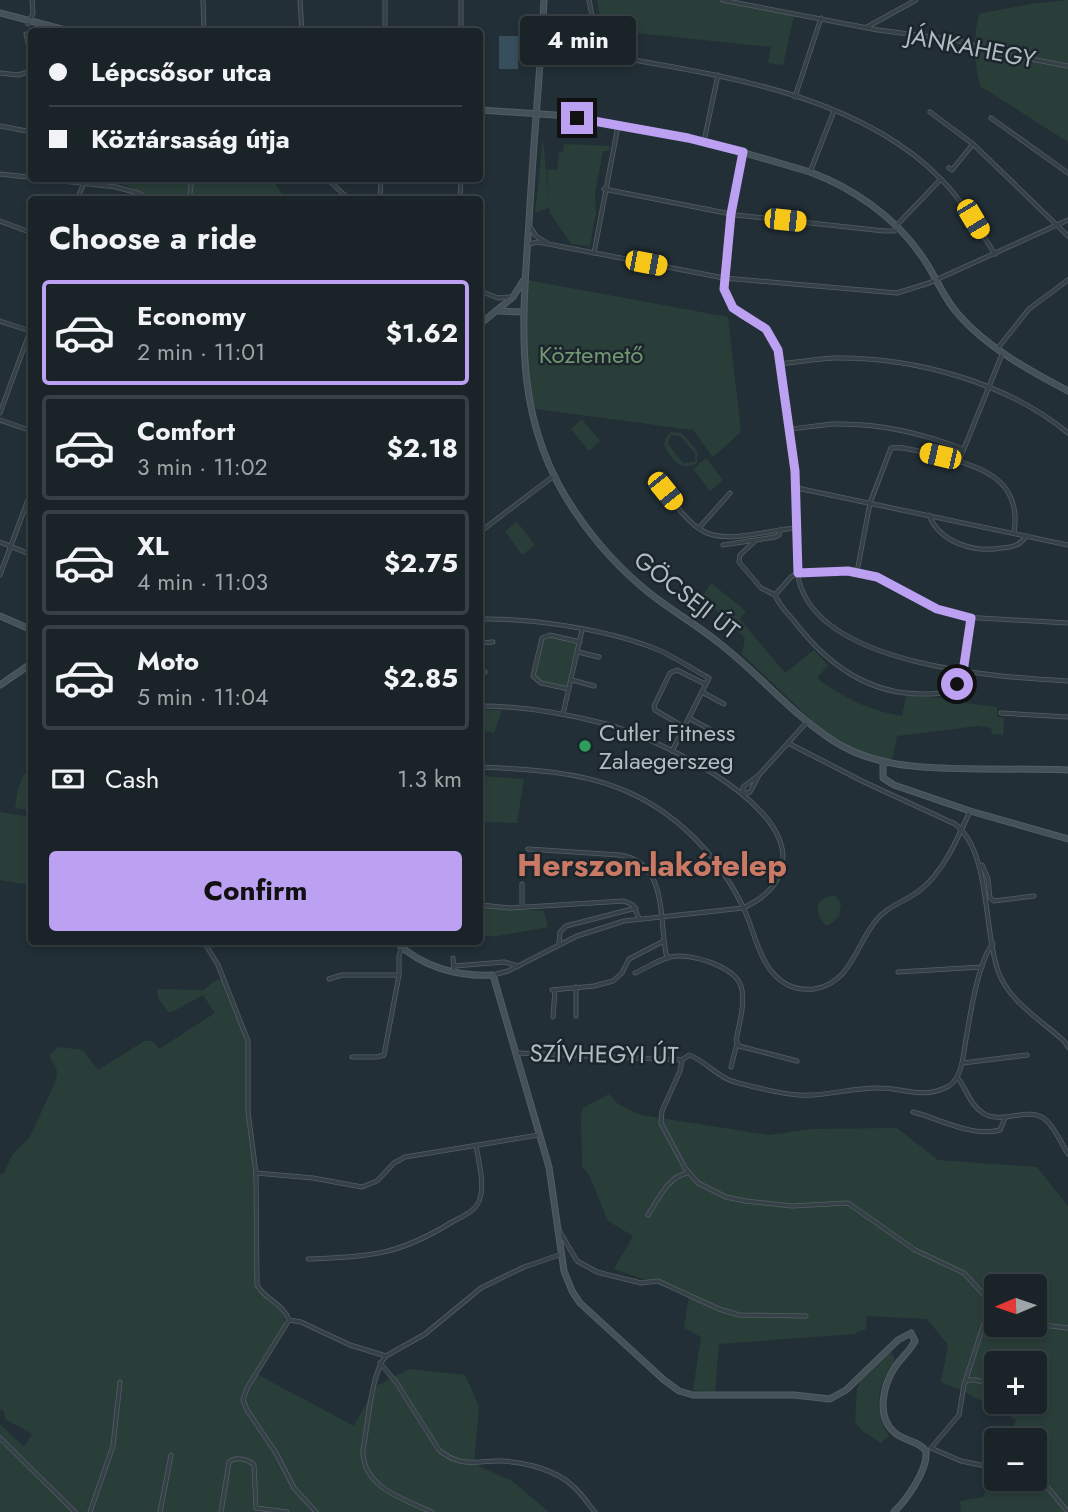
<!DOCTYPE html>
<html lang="en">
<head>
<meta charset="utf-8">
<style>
  body { margin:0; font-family:Jost,sans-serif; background:#232b30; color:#f1f3f6; height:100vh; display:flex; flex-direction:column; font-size:26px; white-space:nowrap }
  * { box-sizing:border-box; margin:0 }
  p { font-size:23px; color:#9fa4a8 }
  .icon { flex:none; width:38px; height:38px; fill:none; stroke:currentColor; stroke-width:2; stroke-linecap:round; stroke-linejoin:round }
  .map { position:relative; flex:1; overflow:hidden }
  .details { position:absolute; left:28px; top:196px; width:455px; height:749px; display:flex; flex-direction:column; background:#1a2328; border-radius:7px; box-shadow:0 4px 10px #0003,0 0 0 2px #384045 }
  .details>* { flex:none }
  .hud { position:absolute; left:28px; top:28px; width:455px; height:154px; border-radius:7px; box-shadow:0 4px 10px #0003,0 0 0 2px #384045; display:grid; align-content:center; height:154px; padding:0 21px; background:#1a2328 }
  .needle { width:46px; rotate:268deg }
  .tools { position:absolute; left:984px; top:1274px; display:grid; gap:14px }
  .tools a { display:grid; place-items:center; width:63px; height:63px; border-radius:7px; background:#1a2328; box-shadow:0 4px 10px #0003,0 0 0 2px #384045; font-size:35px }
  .end { position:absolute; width:32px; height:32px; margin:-16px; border:9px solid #bca0f2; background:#111; box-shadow:0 0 0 4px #111 }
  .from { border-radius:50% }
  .bubble { position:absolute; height:49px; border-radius:7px; background:#1a2328; box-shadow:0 4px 10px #0003,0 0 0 2px #384045; font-size:23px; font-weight:700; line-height:49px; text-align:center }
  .car { position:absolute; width:21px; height:42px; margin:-21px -10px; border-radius:9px; box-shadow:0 0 5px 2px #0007; background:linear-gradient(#f5c518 24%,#345 0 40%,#f5c518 0 76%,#345 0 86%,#f5c518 0) }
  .hud b { display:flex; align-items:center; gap:24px; height:66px; font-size:26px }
  .hud b+b { border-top:2px solid #384045 }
  .hud i { width:18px; height:18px; background:#f1f3f6 }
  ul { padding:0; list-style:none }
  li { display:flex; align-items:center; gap:21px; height:105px; margin:0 14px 10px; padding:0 7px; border:4px solid #384045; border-radius:7px }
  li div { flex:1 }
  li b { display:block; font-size:26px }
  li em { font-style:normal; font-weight:700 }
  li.selected { border-color:#bca0f2 }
  li>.icon { width:63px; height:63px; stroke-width:1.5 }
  h2 { padding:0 21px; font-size:32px; line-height:84px }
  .pay { display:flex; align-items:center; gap:18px; height:77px; padding:0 21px; font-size:26px }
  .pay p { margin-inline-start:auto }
  .button { display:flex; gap:14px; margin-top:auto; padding:14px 21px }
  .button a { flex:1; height:80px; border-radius:7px; background:#bca0f2; color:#111; font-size:28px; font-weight:700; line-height:80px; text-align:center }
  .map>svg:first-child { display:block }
  .green { fill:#2a3e39; fill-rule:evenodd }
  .water { fill:#374f5c }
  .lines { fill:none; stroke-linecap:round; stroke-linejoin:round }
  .street-casing { stroke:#535e64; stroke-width:5 }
  .secondary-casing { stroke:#535e64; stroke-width:7 }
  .street { stroke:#354047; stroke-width:3.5 }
  .secondary { stroke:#445159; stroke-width:5 }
  .route { stroke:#bca0f2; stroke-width:9 }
  .leisure-dot { fill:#2e9e5b; stroke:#1b252b; stroke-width:2.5 }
  .labels { text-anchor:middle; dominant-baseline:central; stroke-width:5; stroke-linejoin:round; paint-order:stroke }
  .street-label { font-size:24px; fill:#b0bcc3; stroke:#1b252b }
  .park-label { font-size:24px; fill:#709771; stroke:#1b252b }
  .poi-label { font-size:24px; fill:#b0bcc3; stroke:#1b252b; text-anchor:start }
  .district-label { font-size:32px; font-weight:bold; fill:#ca7a64; stroke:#1b252b }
</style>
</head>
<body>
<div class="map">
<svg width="1068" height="1512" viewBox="0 0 1068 1512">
  <rect width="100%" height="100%" fill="#222f36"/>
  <g class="green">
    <path d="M597 0H717L794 16 783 65 768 63 771 47 616 31 614 47 604 37Z"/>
    <path d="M1068 0V142L980 86C974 62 973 38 979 14L1030 4Z"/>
    <path d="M543 137 549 207 547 170H557L559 152H563L564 144 610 146 609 151H603L595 194 596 213 590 246 571 244 550 213 549 208 535 213Z"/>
    <path d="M104 178 279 179 276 185 285 199H158L125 185 102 182Z"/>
    <path d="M527 280 728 317 741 432 713 457 693 430 536 409C523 375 526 316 527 280Z"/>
    <path d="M582 419 600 441 589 451 571 429Z"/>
    <path d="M671 432 682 433 697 451V463C681 473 671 458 664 445L666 437ZM671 435 680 436 695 453V462L683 463 668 444Z"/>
    <path d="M706 458 723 480 710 491 693 469Z"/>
    <path d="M517 522 535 545 522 555 505 531Z"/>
    <path d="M711 583 746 611 740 619 785 673 814 650 828 665 817 678C843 698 870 711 902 716L906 696 943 698 960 688 962 676 969 677 966 703 997 707V717L1004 718 1003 735 992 734 991 728 977 726 897 736 892 760 867 755 825 733 742 654 745 638 702 597Z"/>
    <path d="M546 635 580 642 569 689 542 683 533 676 542 638Z"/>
    <path d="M480 710H502L494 733 480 730Z"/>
    <path d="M24 774H31V810L15 808 18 788Z"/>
    <path d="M480 776 524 779 517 823 480 822Z"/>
    <path d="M0 812 31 817V885L0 880Z"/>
    <path d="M831 896H836L841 903 839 917 829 925H825C815 912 813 901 831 896Z"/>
    <path d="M480 907 544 911 548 927 498 936H480Z"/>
    <path d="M222 979 246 1038 247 1127 254 1167 256 1289C266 1300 287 1307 284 1325L255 1373 354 1426 375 1387 409 1369 465 1375 479 1406 474 1464 512 1481 549 1512H0V1424L24 1447 32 1434 5 1419 4 1411 0 1409V1175L4 1173 12 1155 30 1137 56 1080 57 1071 49 1055 58 1047 83 1050 98 1070 144 1041H152L159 1049 215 1013 203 995 172 1012H168L158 998 157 989 204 990 214 981Z"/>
    <path d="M609 1094 618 1104 641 1115 769 1135 812 1129 897 1128 938 1160 1037 1167 1068 1206V1512H961L960 1501 983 1497 996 1467V1479H1034V1440H1007L1016 1420 965 1392 941 1382 948 1345 927 1319 867 1316 866 1329 854 1334 719 1344 715 1392 693 1390 701 1337 684 1328 689 1295 614 1269 633 1236 608 1221 590 1177 582 1166 581 1116 583 1108ZM996 1286H1034V1325H996ZM996 1363H1034V1402H996Z"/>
    <path d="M891 1352 895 1359C892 1366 887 1372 884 1379 876 1398 877 1418 889 1435L881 1443 861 1430 855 1421 857 1389 860 1381Z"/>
  </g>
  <rect class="water" x="499" y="36" width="19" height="33"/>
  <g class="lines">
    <defs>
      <g id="street">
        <path d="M203 0 204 32"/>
        <path d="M300 0 302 32"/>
        <path d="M385 0V32"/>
        <path d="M461 0V32"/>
        <path d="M589 0C594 24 595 49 622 58 731 77 861 97 942 180 963 202 978 228 995 254"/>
        <path d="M722 0 878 30 955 40 1005 54 1068 66"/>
        <path d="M28 24 33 13 32 0"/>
        <path d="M867 27 916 0"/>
        <path d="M26 34 32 60"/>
        <path d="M0 73 18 75 32 71"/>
        <path d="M795 97 821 18"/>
        <path d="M930 112 973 144 1068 236"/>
        <path d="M991 118 1068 173"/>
        <path d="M0 126 32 132"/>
        <path d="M704 141 718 75"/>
        <path d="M743 152C735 185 730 218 727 252 726 263 723 276 724 288 725 295 728 303 732 308 749 327 773 322 779 354 786 397 794 442 796 486 798 515 792 552 799 581 821 666 997 677 1068 681"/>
        <path d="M949 168 952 170 973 144"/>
        <path d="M810 172 834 111"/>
        <path d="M0 174 116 187 138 193 151 200"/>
        <path d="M326 178 350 200"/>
        <path d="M604 189 736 215 884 231H894L898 229"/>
        <path d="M77 200 83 185"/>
        <path d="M189 200 192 178"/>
        <path d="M380 200 381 178"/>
        <path d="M460 200 461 178"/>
        <path d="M0 221 32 233"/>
        <path d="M896 226 941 179"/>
        <path d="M530 227 536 236 547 243"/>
        <path d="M529 244 538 242 724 278 897 293 929 283 1068 220"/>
        <path d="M594 253 618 126"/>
        <path d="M480 291 498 298 511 297"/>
        <path d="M0 321 30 331"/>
        <path d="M998 348 1029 309 1068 280"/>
        <path d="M780 364C798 362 816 359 834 358 914 357 1006 382 1068 433"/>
        <path d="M0 413 32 326"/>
        <path d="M0 420 32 431"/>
        <path d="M790 429C804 428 819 425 834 424 878 423 922 433 963 449"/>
        <path d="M959 461 1003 352"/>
        <path d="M797 488 1068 545"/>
        <path d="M665 491C676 505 687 522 703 531 727 545 770 529 797 528"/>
        <path d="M929 515C940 543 975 553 1002 548 1013 547 1021 545 1026 536"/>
        <path d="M699 528 730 493"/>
        <path d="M480 532 555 475"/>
        <path d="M755 541 740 555 739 562 761 588 775 595"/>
        <path d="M0 542 32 555"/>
        <path d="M723 545 775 537 779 535 781 529"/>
        <path d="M857 572 870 503 891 448C905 446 921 452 934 455 977 465 1023 477 1014 533"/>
        <path d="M0 575 32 489"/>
        <path d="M480 619C531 618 603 629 651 647 671 654 690 668 709 678L672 751"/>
        <path d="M971 619C968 639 969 670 955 686 948 694 935 694 925 694 868 695 827 664 794 621 787 613 779 605 775 595L791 577 798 573 848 571 877 577 929 605 963 617 1068 623"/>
        <path d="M480 643 493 642"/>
        <path d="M578 652 599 657"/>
        <path d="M480 672H485"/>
        <path d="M572 680 594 686"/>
        <path d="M569 689 541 683 533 676 542 638 550 635 580 642"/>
        <path d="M702 692 724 704"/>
        <path d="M480 706C523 706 564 713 606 724 656 738 781 797 783 856 783 882 765 898 743 908L624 921 577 936 508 971 493 975"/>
        <path d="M1001 713 1068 717"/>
        <path d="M563 714 582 630"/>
        <path d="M689 718 711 730"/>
        <path d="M684 727 655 710 654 706 670 673 677 670 705 684"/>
        <path d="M788 743 864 782 955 824C991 852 983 928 998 971 1009 1002 1041 1020 1064 1041L1068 1047"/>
        <path d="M480 767C526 769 577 771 621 789 676 811 719 856 744 909 756 935 760 971 788 985 796 989 805 990 814 989 853 983 856 941 879 917 890 905 906 901 919 891 943 873 958 838 970 811"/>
        <path d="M743 794V787L759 775 807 722"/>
        <path d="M743 794 750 792 758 777"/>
        <path d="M528 849 620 855C670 863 658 923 667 958"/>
        <path d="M982 865 988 879 990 898 994 901 1034 896"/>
        <path d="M522 884V907"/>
        <path d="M480 905 510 908 624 901 633 905 639 918"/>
        <path d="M204 942 218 965 248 1041V1112L256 1173 257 1285C265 1300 283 1303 289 1320L301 1322 350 1345 386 1356 425 1334 481 1288 524 1267 562 1254"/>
        <path d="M559 944 560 932 566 926 636 908"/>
        <path d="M453 958 454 973"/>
        <path d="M454 966 504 962 518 966"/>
        <path d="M898 972 982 967"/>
        <path d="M635 973C646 968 658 960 670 957 689 952 734 966 741 986 746 1001 739 1025 736 1040L739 1046 797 1061"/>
        <path d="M329 979 342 975H399"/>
        <path d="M552 990 594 986 613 981 622 973 629 959 664 941"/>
        <path d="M576 1016V987"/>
        <path d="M553 1017 555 990"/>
        <path d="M517 1053 682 1060 689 1055C706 1061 718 1078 735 1082 754 1087 780 1094 799 1095 826 1097 853 1087 880 1088 905 1088 923 1100 949 1086 957 1081 960 1072 962 1063 967 1036 976 962 993 944"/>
        <path d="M352 1057H377L384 1055 399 975V956L402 947"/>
        <path d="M682 1060 680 1071 662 1111 661 1123 685 1168 698 1183 726 1197 745 1201 792 1206 848 1203 915 1250 964 1273 985 1296 989 1303 988 1311 964 1385 959 1415 931 1448 961 1461 996 1468"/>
        <path d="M963 1063 1027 1055"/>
        <path d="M731 1067 737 1043"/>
        <path d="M957 1077C967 1089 969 1104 983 1113 1003 1126 1029 1104 1047 1121 1056 1130 1061 1143 1068 1154"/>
        <path d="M913 1112C938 1118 973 1138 1000 1130L1005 1118"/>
        <path d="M256 1173 313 1178 362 1187 377 1181 394 1163 405 1157 539 1135"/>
        <path d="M648 1215C658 1200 668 1176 688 1173"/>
        <path d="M560 1232 577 1261 597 1272 641 1283 658 1281 719 1309 739 1315 806 1316"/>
        <path d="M308 1259C371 1256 397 1256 452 1222 463 1216 477 1211 480 1198 485 1183 478 1160 476 1145"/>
        <path d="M989 1303 996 1306"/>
        <path d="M289 1320 247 1388 243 1400 247 1410 276 1453 294 1488 316 1512"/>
        <path d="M1034 1324 1068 1328"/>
        <path d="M386 1356C371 1372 368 1426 363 1449 361 1487 405 1500 432 1512"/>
        <path d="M380 1363 396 1382 439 1450C462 1469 476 1460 502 1461 525 1462 557 1470 574 1487 582 1494 588 1504 595 1512"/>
        <path d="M967 1380H976L996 1386"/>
        <path d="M0 1438 75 1512"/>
        <path d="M1033 1479 1048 1488 1068 1512"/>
        <path d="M90 1512 113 1446 120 1382"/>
        <path d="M160 1512 171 1455"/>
        <path d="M221 1512 229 1462C235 1456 248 1459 254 1465L256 1508 287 1512"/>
      </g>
      <g id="secondary">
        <path d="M544 0C540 74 533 148 529 222 522 327 512 421 576 513 595 541 620 569 647 591 670 610 696 624 719 643 757 672 789 711 829 738 874 769 926 768 979 769 1009 769 1038 769 1068 770"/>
        <path d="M0 13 73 32"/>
        <path d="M480 110 555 115 647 130 711 143 810 172C853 188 895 217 921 255 935 274 942 296 958 314 986 347 1030 371 1068 391"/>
        <path d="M498 311 523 312"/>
        <path d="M480 324 513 297 523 281"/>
        <path d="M0 616 32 630"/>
        <path d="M0 685 32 663"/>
        <path d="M883 762V778L894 785 970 811 1068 839"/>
        <path d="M396 942C422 967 458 977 493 975L549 1167 564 1271 572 1291 580 1303 664 1380 679 1391 693 1395H794L830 1399 846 1390 898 1340 911 1333 915 1341C910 1351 901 1358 895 1367 883 1385 876 1416 894 1432 903 1441 918 1440 926 1451"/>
        <path d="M894 1512C907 1499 928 1470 926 1451"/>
      </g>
    </defs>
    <use href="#street" class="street-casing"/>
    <use href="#secondary" class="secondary-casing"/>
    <use href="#street" class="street"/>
    <use href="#secondary" class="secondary"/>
  </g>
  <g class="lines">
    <path class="route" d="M577 118 688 138 743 152 731 214 724 289 733 308 766 329 778 350 795 471 798 573 848 571 877 577 937 609 971 618 963 672 957 684"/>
  </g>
  <circle class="leisure-dot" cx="585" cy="746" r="7"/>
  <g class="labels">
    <g class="street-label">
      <text transform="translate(971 47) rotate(11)">JÁNKAHEGY</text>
      <text transform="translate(687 595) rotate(38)">GÖCSEJI ÚT</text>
      <text transform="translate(604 1054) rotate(1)">SZÍVHEGYI ÚT</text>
    </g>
    <g class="park-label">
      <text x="591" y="354">Köztemető</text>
    </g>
    <g class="poi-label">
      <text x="599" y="732">Cutler Fitness<tspan x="599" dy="28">Zalaegerszeg</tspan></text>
    </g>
    <g class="district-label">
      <text x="652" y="865">Herszon-lakótelep</text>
    </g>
  </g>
</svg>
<div class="tools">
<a><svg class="needle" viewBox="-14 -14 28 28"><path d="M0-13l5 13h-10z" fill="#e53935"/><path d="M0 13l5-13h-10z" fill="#9fa4a8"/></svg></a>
<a>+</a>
<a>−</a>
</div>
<i class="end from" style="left:957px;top:684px"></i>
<i class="end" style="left:577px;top:118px"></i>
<div class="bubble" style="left:520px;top:16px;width:116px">4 min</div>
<i class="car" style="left:973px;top:219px;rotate:149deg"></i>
<i class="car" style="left:785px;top:220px;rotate:96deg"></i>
<i class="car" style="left:646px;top:263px;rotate:101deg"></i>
<i class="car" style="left:940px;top:456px;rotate:283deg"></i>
<i class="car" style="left:665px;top:491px;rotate:141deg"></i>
<div class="hud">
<b><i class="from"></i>Lépcsősor utca</b>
<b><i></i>Köztársaság útja</b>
</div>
<section class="details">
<h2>Choose a ride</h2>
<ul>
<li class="selected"><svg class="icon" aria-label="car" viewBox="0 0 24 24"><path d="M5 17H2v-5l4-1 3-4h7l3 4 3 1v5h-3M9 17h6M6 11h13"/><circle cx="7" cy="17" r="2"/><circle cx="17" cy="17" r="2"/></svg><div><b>Economy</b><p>2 min · 11:01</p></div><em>$1.62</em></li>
<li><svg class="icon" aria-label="car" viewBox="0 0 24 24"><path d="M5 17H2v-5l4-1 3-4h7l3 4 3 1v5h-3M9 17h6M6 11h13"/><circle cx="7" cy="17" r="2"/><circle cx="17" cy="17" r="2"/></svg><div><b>Comfort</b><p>3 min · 11:02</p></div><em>$2.18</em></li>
<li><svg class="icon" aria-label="car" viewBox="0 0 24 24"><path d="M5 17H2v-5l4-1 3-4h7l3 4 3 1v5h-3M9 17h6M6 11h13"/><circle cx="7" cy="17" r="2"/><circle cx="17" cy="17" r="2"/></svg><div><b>XL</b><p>4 min · 11:03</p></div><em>$2.75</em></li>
<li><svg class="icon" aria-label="car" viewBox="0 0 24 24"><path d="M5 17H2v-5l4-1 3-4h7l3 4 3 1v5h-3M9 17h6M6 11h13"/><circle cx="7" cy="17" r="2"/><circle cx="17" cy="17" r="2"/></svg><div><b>Moto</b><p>5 min · 11:04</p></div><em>$2.85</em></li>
</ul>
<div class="pay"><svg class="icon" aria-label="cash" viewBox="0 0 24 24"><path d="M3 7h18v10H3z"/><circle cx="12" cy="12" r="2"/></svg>Cash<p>1.3 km</p></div>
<div class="button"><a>Confirm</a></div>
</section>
</div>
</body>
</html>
